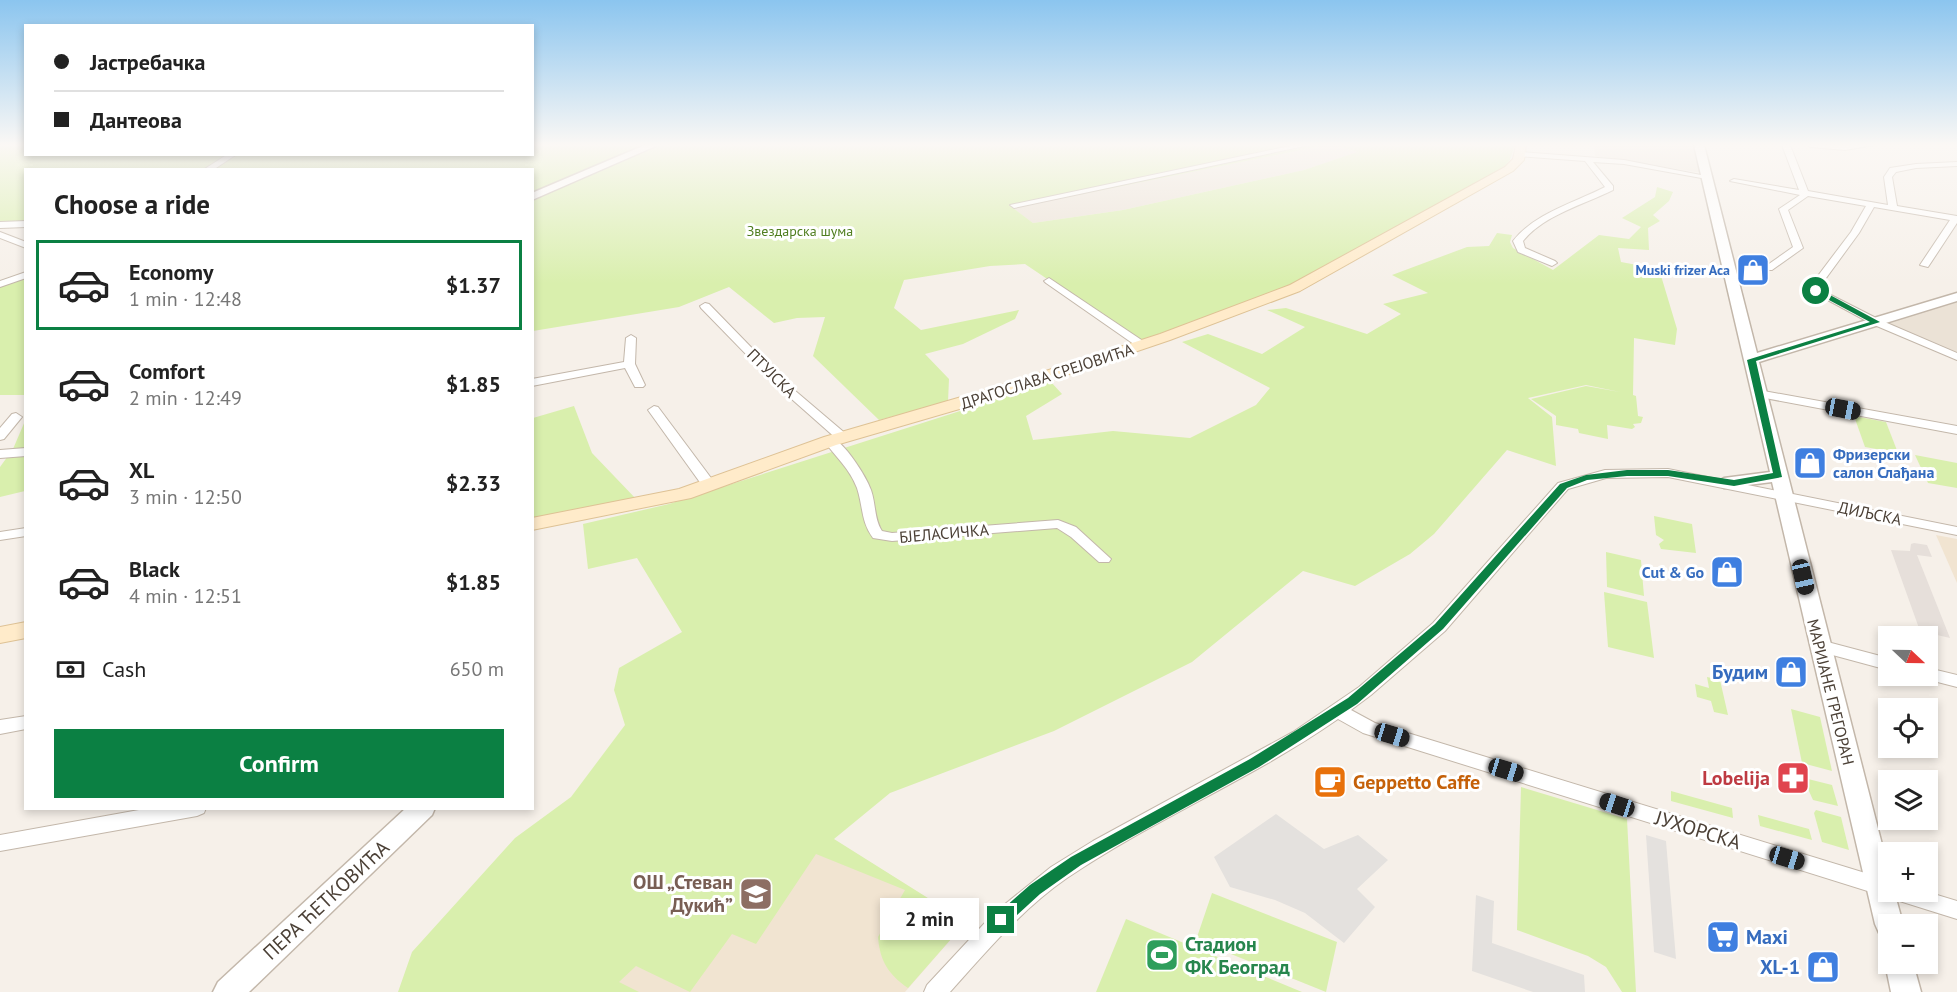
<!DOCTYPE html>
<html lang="en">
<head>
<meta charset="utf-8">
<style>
  body { margin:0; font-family:"PT Sans",sans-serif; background:#f6f6f6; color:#222; height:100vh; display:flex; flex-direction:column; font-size:22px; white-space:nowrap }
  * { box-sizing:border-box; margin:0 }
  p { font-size:20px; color:#767676 }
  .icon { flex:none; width:33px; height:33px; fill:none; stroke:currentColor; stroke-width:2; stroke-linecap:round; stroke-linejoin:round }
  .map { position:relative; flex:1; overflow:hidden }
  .panel { position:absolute; left:24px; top:168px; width:510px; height:642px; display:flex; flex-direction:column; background:#fff; border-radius:0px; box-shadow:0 3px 9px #0003 }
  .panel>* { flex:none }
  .guide { position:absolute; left:24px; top:24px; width:510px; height:132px; border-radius:0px; box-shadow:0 3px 9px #0003; display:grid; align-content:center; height:132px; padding:0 30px; background:#fff }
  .needle { width:39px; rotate:112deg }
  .controls { position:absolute; left:1878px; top:626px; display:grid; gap:12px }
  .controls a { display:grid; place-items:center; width:60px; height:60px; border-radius:0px; background:#fff; box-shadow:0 3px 9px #0003; font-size:30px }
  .end { position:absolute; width:27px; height:27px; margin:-14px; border:8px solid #0b8043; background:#fff; box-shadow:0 0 0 3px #fff }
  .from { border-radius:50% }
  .bubble { position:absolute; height:42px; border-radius:0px; background:#fff; box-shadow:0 3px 9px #0003; font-size:20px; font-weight:700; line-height:42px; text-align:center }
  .car { position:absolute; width:18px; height:36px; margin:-18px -9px; border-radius:8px; box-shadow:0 0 4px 2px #0007; background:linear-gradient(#222 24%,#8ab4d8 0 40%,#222 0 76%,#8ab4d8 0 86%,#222 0) }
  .guide b { display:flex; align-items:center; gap:21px; height:57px; font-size:22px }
  .guide b+b { border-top:2px solid #e0e0e0 }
  .guide i { width:15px; height:15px; background:#222 }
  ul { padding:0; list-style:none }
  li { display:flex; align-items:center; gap:18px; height:90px; margin:0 12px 9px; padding:0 18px; border:3px solid transparent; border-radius:0px }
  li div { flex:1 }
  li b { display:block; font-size:22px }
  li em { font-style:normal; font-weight:700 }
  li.active { border-color:#0b8043 }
  li>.icon { width:54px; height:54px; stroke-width:1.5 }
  h2 { padding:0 30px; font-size:27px; line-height:72px }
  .pay { display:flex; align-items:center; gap:15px; height:66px; padding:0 30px; font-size:22px }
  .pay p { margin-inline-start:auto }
  .action { display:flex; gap:12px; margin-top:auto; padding:12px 30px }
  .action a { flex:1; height:69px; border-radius:0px; background:#0b8043; color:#fff; font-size:24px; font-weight:700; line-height:69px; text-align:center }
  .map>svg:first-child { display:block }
  .residential { fill:#ebe2d6 }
  .industrial { fill:#e6dfda }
  .education { fill:#f1e4d1 }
  .green { fill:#d9efad }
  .parking { fill:#e4e1de }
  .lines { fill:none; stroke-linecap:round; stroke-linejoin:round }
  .minor-casing { stroke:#c3b7aa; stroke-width:2 }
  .tertiary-casing { stroke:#c3b7aa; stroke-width:3 }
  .secondary-casing { stroke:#dec295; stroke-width:2 }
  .minor { fill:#fff; fill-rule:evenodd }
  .tertiary { fill:#fff; fill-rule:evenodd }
  .secondary { fill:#ffebca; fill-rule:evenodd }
  .route { fill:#0b8043 }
  .labels { text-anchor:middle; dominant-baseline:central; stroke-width:6; stroke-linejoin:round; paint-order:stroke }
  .far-park-label { font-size:14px; fill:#507e20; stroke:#fff }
  .far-shop-label { font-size:14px; font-weight:bold; fill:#366cbe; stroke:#fff; text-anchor:end }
  .street-label { font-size:16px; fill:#4b4036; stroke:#fff }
  .shop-label { font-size:16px; font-weight:bold; fill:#366cbe; stroke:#fff; text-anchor:start }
  .near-shop-label { font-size:20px; font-weight:bold; fill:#366cbe; stroke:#fff; text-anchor:end }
  .near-health-label { font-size:20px; font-weight:bold; fill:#be3a42; stroke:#fff; text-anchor:end }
  .near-food-label { font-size:20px; font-weight:bold; fill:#c56008; stroke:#fff; text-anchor:start }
  .near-street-label { font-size:20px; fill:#4b4036; stroke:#fff }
  .near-education-label { font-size:20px; font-weight:bold; fill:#785e54; stroke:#fff; text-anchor:end }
  .near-leisure-label { font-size:20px; font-weight:bold; fill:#27864d; stroke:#fff; text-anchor:start }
</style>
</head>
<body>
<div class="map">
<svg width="1957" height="992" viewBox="0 0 1957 992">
  <rect width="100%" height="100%" fill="#f6f0e9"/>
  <g class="residential">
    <path d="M1326 145H1336L1358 152 1304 170 1123 210 1033 223 1012 208Z"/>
    <path d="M1597 145H1695L1702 173 1595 156 1594 147Z"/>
    <path d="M1957 300V355L1885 323Z"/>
  </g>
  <path class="industrial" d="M1914 543 1927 545 1932 557 1917 555 1950 638 1920 631 1891 550 1910 551 1911 544Z"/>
  <g class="education">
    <path d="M1936 535 1957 539V583Z"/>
    <path d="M833 839 966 922 905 992H502Z"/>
  </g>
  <g class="green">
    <path d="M0 145H25L26 154H532L533 145H1326L1013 208 1033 223 1123 210 1304 170 1357 152 1336 145H1515L1510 160 1505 166 1301 283 1139 341 1025 264 990 266 904 280 894 308 921 330 1019 310 1015 319 963 344 925 354 949 379 948 402 879 420 813 356 825 317 797 318 774 323 729 287 679 307 533 331 532 170H26L25 224 0 225Z"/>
    <path d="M1657 187 1673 192 1669 201 1653 215 1660 221 1648 228 1649 250 1618 248 1621 262 1659 269 1677 329 1675 345 1634 338 1633 395 1636 396 1638 416 1643 417 1641 423 1633 424 1635 427 1632 429 1607 425 1608 439 1579 433 1578 429 1556 425V416L1531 399 1586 386 1620 392 1586 385 1528 398 1552 417 1556 466 1507 450 1434 534 1410 554 1355 586 1303 571 1192 662 1054 731 890 793 834 839 966 922 908 988C888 974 880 961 878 937L905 890 816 854 756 944 732 934 690 992 636 966 619 982 639 992H398L412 952 515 838 571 797 625 725 614 690 619 668 682 632 637 558 588 569 583 524 669 504 1051 382 1062 394 1026 416 1033 440 1113 431 1190 438 1256 405 1270 388 1182 342 1208 334 1262 354 1305 327 1267 310 1286 308 1367 334 1401 314 1383 304 1428 293 1392 275 1467 247 1489 246 1497 233 1512 235 1510 242 1513 248 1553 270 1599 235 1629 239 1641 227 1622 218 1655 197Z"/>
    <path d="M25 276V395H0V287Z"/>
    <path d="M574 406 592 453 637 500 533 519V418Z"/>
    <path d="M1854 416 1886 422 1898 453 1865 447Z"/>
    <path d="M25 421V491L0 497V467L13 449Z"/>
    <path d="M1915 455 1957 463V488L1928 483Z"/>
    <path d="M1654 516 1692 524 1696 553 1661 549 1659 544 1664 540 1656 535Z"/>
    <path d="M1606 552 1641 560 1644 596 1607 587Z"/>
    <path d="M1604 592 1647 602 1654 658 1608 647Z"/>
    <path d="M1707 677 1720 680 1728 715 1714 712 1711 701 1697 697 1695 684 1709 688Z"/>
    <path d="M1791 709 1820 717 1832 771 1802 763Z"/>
    <path d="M1808 779 1832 785 1838 806 1813 800 1808 789Z"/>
    <path d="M1521 787 1627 819 1636 992H1622L1606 967 1588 956 1517 930Z"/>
    <path d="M1671 791 1732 808 1733 818 1671 801Z"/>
    <path d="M1816 810 1841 817 1849 850 1822 842 1814 813Z"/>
    <path d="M1758 815 1809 829 1812 840 1760 826Z"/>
    <path d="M1212 893 1337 942 1326 992 1196 940Z"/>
    <path d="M1126 919 1302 992H1096Z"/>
  </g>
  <g class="parking">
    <path d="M1276 814 1324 849 1358 835 1388 860 1357 889 1375 907 1344 943 1305 913 1275 900 1230 887 1214 857Z"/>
    <path d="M1646 835 1666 841 1676 959 1654 952Z"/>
    <path d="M1476 895 1494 901 1492 943 1584 975 1585 992H1533L1472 971Z"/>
  </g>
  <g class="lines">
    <defs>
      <g id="minor">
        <path d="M1295 145H1309L1014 208 1010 205Z"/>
        <path d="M1782 145H1790L1808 191 1888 205 1884 177 1890 168 1916 164 1957 162V166L1916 168 1896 172 1892 177 1897 206 1957 216V223L1928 267 1920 265 1950 220 1874 207 1859 233 1821 285V290L1880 320 1957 353V360L1872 324 1811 291V285L1851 232 1866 206 1808 196 1788 210 1803 248 1772 270H1766V266L1793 247 1779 209 1800 195 1730 181 1734 179 1799 190Z"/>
        <path d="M1807 145H1874L1845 150 1811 147Z"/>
        <path d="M1520 152 1624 160 1711 177 1707 179 1624 164 1593 162 1613 186V190C1583 205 1544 215 1523 241L1525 248 1555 261 1557 263 1552 266 1518 252 1513 241C1535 213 1574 203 1605 187L1585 161 1517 156V152Z"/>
        <path d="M228 154H237L213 170H203Z"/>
        <path d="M26 221V227L0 228V222Z"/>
        <path d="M0 232 26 242V248L0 238Z"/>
        <path d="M26 272V278L0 287V281Z"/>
        <path d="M1049 278 1146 343V347H1138L1046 283 1044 281Z"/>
        <path d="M705 303 709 304 786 383 846 434 848 437 846 440H838L778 387 701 308 700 306Z"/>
        <path d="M631 335 636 338 635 364 645 385 643 387H635L625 368 532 386V379L624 362 626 338Z"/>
        <path d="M1758 390 1957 426V434L1754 396 1752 394Z"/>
        <path d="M654 406 658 407 714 482 716 485 714 488H704L648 410Z"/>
        <path d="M16 413 22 417 4 439 0 440V428L12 414Z"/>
        <path d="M830 437C844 441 866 476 871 490 876 504 874 519 882 531L892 533 1058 520 1076 527 1111 559 1109 562H1099L1071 537 1057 528 892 541 873 538C861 522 863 506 857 488 850 469 835 456 824 441Z"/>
        <path d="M26 448V456L0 458V450Z"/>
        <path d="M1668 469 1957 527V535L1668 477 1606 478 1568 489 1445 631 1371 695 1351 710 1375 723 1888 880V891H1924L1957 901V919L1363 733 1338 719C1252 779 1154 819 1067 878 1022 909 986 952 950 992H924L927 985 994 913 1051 867 1093 841 1293 732 1359 687 1433 623 1558 483 1605 470Z"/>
        <path d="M26 528V536L0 540V532Z"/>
        <path d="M1820 640 1888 658V670L1814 650 1812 646 1814 642Z"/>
        <path d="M1928 668 1957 675V687L1922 678 1920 675H1928Z"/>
        <path d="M26 716V729L0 734V720Z"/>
        <path d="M150 808H206L204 813 197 816 0 851V835Z"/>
      </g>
      <g id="tertiary">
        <path d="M645 145H658L532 200V193Z"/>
        <path d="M1694 145H1704L1757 353 1957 293V301L1759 362 1888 868V891H1894L1903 924H1888V936L1879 933 1875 924 1772 482 1724 488 1715 483 1724 478 1770 472Z"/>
        <path d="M406 808H435L432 815 249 992H213L218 982Z"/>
        <path d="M1888 954V963H1913L1921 992H1891L1885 963Z"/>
      </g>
      <g id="secondary">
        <path d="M1516 145H1526L1524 160 1513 171 1300 291 1170 340 1011 394 836 445 691 498 532 530V518L679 489 824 437 999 386 1160 334 1290 285 1505 167 1513 159Z"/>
        <path d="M26 622V638L0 643V627Z"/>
      </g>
    </defs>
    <use href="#minor" class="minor-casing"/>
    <use href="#tertiary" class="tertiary-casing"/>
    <use href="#secondary" class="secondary-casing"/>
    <use href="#minor" class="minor"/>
    <use href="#tertiary" class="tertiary"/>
    <use href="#secondary" class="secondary"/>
  </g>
  <linearGradient id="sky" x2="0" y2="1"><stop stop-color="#8bc5ef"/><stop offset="0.51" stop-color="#fbf8f5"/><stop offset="1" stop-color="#fbf8f5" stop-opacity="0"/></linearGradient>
  <rect width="1957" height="284" fill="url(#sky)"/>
  <path class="route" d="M1814 289H1819L1880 322 1756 361 1782 477 1734 486 1668 476H1627L1587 480 1567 488 1443 629 1357 704 1259 767 1081 865 1040 894 1006 925H996L994 920 996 915 1030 885 1071 857 1250 759 1348 698 1435 624 1560 484 1586 475 1627 470H1668L1734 480 1773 473 1747 360 1870 322 1814 292Z"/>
  <defs>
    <symbol id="shop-square" viewBox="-11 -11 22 22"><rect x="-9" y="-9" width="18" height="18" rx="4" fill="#3f7fe0" stroke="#fff"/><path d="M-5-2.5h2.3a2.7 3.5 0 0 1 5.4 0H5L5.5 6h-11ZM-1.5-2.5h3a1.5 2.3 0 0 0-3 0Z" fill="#fff"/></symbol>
    <symbol id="pharmacy-square" viewBox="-11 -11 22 22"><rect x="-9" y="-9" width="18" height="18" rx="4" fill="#e0444e" stroke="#fff"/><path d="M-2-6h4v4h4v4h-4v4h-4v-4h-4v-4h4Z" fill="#fff"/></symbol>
    <symbol id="cafe-square" viewBox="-11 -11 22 22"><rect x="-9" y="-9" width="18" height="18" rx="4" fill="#e8710a" stroke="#fff"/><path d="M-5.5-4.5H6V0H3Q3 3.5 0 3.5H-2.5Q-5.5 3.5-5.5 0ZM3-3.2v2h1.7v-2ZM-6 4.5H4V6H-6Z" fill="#fff"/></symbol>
    <symbol id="school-square" viewBox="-11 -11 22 22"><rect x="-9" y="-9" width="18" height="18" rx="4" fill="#8d6e63" stroke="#fff"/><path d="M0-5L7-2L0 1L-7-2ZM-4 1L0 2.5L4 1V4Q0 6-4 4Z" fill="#fff"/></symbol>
    <symbol id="supermarket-square" viewBox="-11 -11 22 22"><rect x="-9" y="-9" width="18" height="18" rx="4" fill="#3f7fe0" stroke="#fff"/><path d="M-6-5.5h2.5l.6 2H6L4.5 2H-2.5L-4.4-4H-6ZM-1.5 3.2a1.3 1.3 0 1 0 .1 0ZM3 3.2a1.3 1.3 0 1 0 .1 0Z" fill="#fff"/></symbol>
    <symbol id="stadium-square" viewBox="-11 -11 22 22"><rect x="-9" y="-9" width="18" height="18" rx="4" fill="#2e9e5b" stroke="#fff"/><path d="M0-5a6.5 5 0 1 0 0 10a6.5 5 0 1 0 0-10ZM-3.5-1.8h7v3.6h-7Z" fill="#fff"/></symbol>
  </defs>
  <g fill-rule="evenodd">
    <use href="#shop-square" x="1734" y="251" width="38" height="38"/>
    <use href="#shop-square" x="1791" y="444" width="38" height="38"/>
    <use href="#shop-square" x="1708" y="553" width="38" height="38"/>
    <use href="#shop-square" x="1772" y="653" width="38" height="38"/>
    <use href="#pharmacy-square" x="1774" y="759" width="38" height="38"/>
    <use href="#cafe-square" x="1311" y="763" width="38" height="38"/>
    <use href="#school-square" x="737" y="875" width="38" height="38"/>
    <use href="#supermarket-square" x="1704" y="918" width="38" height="38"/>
    <use href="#stadium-square" x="1143" y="936" width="38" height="38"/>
    <use href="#shop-square" x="1804" y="948" width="38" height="38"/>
  </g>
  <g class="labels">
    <g class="far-park-label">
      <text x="800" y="231">Звездарска шума</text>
    </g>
    <g class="far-shop-label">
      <text x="1730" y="270">Muski frizer Aca</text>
    </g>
    <g class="street-label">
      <text transform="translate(772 373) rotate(45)">ПТУЈСКА</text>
      <text transform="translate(1047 376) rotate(-18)">ДРАГОСЛАВА СРЕЈОВИЋА</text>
      <text transform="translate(1870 513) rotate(12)">ДИЉСКА</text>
      <text transform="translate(944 533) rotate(-5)">БЈЕЛАСИЧКА</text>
      <text transform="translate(1831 692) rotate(76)">МАРИЈАНЕ ГРЕГОРАН</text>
    </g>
    <g class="shop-label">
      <text x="1833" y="454">Фризерски<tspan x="1833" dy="18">салон Слађана</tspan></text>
      <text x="1704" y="572" text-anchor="end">Cut &amp; Go</text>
    </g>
    <g class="near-shop-label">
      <text x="1768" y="672">Будим</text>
      <text x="1746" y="937" text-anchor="start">Maxi</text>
      <text x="1800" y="967">XL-1</text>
    </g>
    <g class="near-health-label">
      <text x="1770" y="778">Lobelija</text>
    </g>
    <g class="near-food-label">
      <text x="1353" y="782">Geppetto Caffe</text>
    </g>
    <g class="near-street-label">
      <text transform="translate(1698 830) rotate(17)">ЈУХОРСКА</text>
      <text transform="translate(326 900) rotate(-43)">ПЕРА ЋЕТКОВИЋА</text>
    </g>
    <g class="near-education-label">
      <text x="733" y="882">ОШ „Стеван<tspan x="733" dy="23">Дукић”</tspan></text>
    </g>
    <g class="near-leisure-label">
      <text x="1185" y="944">Стадион<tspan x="1185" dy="23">ФК Београд</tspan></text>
    </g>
  </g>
</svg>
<div class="controls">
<a><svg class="needle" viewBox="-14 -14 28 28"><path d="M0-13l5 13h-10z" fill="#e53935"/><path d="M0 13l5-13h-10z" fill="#767676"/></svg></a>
<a><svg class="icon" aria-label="locate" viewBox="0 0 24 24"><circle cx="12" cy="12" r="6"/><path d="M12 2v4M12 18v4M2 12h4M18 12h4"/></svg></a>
<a><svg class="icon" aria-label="layers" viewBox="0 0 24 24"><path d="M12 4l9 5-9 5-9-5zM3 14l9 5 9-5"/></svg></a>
<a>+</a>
<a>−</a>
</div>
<i class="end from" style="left:1816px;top:291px"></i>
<i class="end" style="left:1001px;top:920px"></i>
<div class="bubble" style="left:880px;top:898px;width:99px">2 min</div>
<i class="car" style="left:1843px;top:409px;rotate:101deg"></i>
<i class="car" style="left:1803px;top:577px;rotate:167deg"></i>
<i class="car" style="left:1392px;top:735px;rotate:107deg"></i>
<i class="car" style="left:1506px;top:770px;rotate:107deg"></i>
<i class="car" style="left:1617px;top:805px;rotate:288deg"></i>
<i class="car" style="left:1787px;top:858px;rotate:107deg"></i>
<div class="guide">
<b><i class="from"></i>Јастребачка</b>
<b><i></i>Дантеова</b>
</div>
<section class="panel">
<h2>Choose a ride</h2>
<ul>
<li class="active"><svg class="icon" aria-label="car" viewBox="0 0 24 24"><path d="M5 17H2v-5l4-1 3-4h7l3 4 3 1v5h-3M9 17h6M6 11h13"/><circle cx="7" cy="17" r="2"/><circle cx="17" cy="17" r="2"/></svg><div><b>Economy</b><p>1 min · 12:48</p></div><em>$1.37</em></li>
<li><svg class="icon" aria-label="car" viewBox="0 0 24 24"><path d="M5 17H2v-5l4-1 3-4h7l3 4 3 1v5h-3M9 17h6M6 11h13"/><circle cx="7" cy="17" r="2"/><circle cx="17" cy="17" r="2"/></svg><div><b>Comfort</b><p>2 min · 12:49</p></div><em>$1.85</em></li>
<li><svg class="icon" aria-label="car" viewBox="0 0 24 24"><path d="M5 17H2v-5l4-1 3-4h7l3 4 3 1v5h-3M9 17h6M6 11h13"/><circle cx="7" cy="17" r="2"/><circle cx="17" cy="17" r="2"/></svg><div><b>XL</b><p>3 min · 12:50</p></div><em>$2.33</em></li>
<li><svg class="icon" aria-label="car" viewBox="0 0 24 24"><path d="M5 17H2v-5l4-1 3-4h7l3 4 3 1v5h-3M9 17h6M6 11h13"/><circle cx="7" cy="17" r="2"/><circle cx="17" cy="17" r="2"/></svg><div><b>Black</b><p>4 min · 12:51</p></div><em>$1.85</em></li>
</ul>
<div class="pay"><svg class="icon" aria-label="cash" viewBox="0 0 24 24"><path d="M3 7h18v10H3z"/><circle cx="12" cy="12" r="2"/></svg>Cash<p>650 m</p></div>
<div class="action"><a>Confirm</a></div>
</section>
</div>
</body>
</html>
